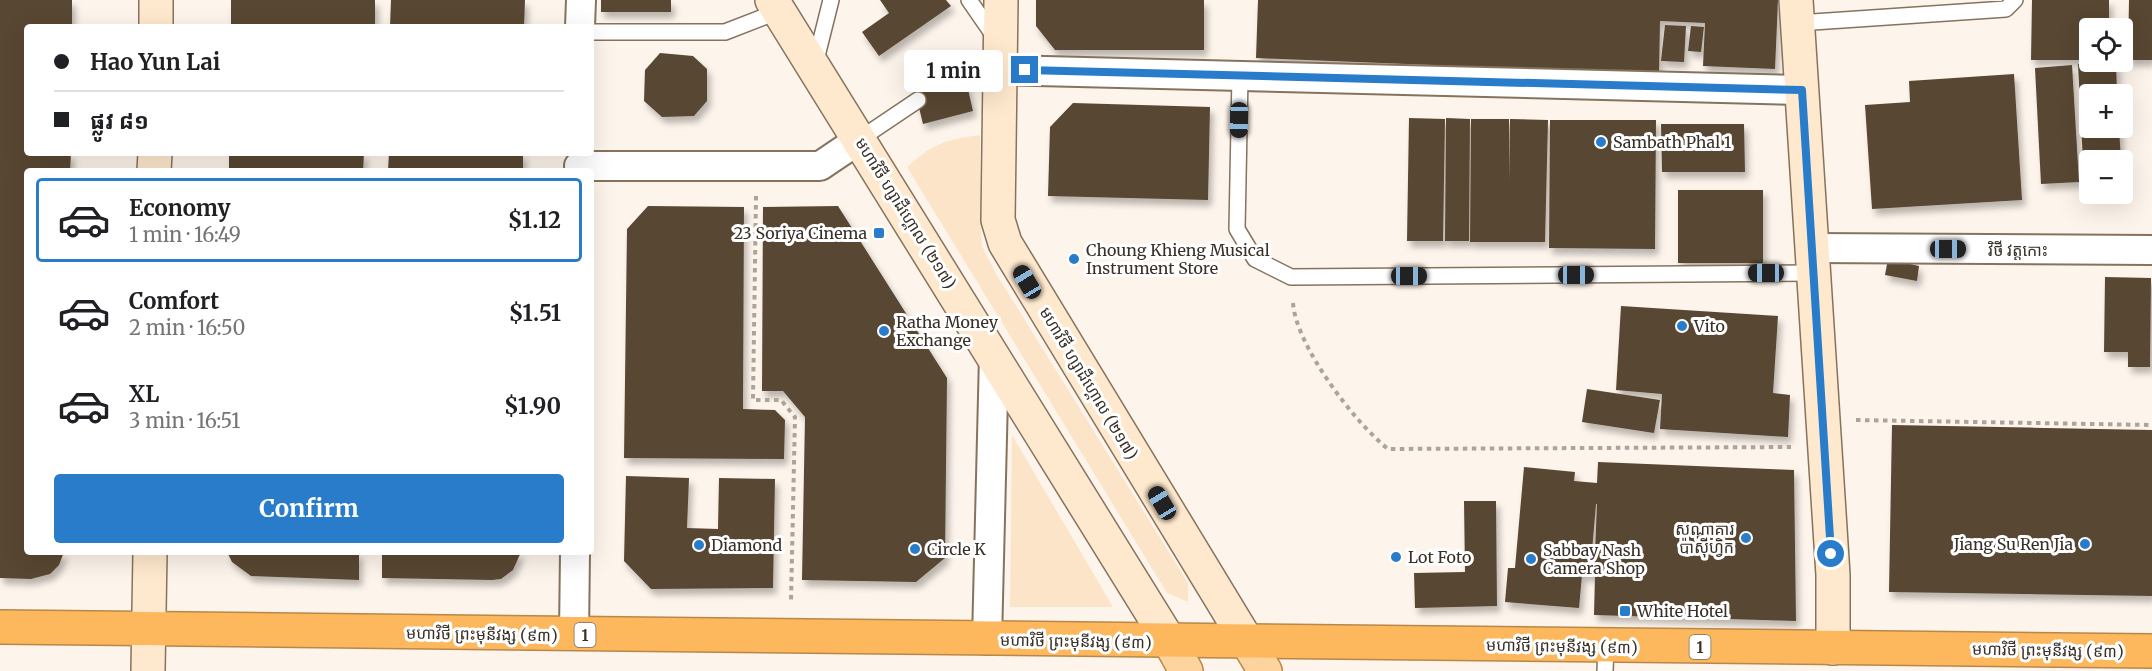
<!DOCTYPE html>
<html lang="en">
<head>
<meta charset="utf-8">
<style>
  body { margin:0; font-family:Merriweather,"Noto Sans Khmer",serif; background:#f6f6f6; color:#202124; height:100vh; display:flex; flex-direction:column; font-size:22px; white-space:nowrap }
  * { box-sizing:border-box; margin:0 }
  p { font-size:20px; color:#757577 }
  .icon { flex:none; width:33px; height:33px; fill:none; stroke:currentColor; stroke-width:2; stroke-linecap:round; stroke-linejoin:round }
  .map { position:relative; flex:1; overflow:hidden }
  .side { position:absolute; left:24px; top:168px; width:570px; height:387px; display:flex; flex-direction:column; background:#fff; border-radius:6px; box-shadow:0 6px 24px #0002 }
  .side>* { flex:none }
  .banner { position:absolute; left:24px; top:24px; width:570px; height:132px; border-radius:6px; box-shadow:0 6px 24px #0002; display:grid; align-content:center; height:132px; padding:0 30px; background:#fff }
  .buttons { position:absolute; left:2079px; top:18px; display:grid; gap:12px }
  .buttons a { display:grid; place-items:center; width:54px; height:54px; border-radius:6px; background:#fff; box-shadow:0 6px 24px #0002; font-size:30px }
  .end { position:absolute; width:27px; height:27px; margin:-14px; border:8px solid #287cca; background:#fff; box-shadow:0 0 0 3px #fff }
  .from { border-radius:50% }
  .bubble { position:absolute; height:42px; border-radius:6px; background:#fff; box-shadow:0 6px 24px #0002; font-size:20px; font-weight:700; line-height:42px; text-align:center }
  .car { position:absolute; width:18px; height:36px; margin:-18px -9px; border-radius:8px; box-shadow:0 0 4px 2px #0007; background:linear-gradient(#222 24%,#8ab4d8 0 40%,#222 0 76%,#8ab4d8 0 86%,#222 0) }
  .banner b { display:flex; align-items:center; gap:21px; height:57px; font-size:22px }
  .banner b+b { border-top:2px solid #e0e0e0 }
  .banner i { width:15px; height:15px; background:#202124 }
  ul { padding:10px 0 0; list-style:none }
  li { display:flex; align-items:center; gap:18px; height:84px; margin:0 12px 9px; padding:0 18px; border:3px solid transparent; border-radius:6px }
  li div { flex:1 }
  li b { display:block; font-size:22px }
  li em { font-style:normal; font-weight:700 }
  li.active { border-color:#287cca }
  li>.icon { width:54px; height:54px; stroke-width:1.5 }
  .cta { display:flex; gap:12px; margin-top:auto; padding:12px 30px }
  .cta a { flex:1; height:69px; border-radius:6px; background:#287cca; color:#fff; font-size:24px; font-weight:700; line-height:69px; text-align:center }
  .map>svg:first-child { display:block }
  .green { fill:#fce4c8 }
  .building { fill:#584733; fill-rule:evenodd; filter:url(#shadow) }
  .lines { fill:none; stroke-linecap:round; stroke-linejoin:round }
  .lane-casing { stroke:#85735e; stroke-width:18 }
  .street-casing { stroke:#85735e; stroke-width:32 }
  .secondary-casing { stroke:#85735e; stroke-width:36 }
  .primary-casing { stroke:#b8884a; stroke-width:36 }
  .highway-casing { stroke:#b8884a; stroke-width:36 }
  .path { stroke:#aca49b; stroke-width:4; stroke-dasharray:4.5 4.5; stroke-linecap:butt }
  .lane { stroke:#fff; stroke-width:15 }
  .street { stroke:#fff; stroke-width:28 }
  .secondary { stroke:#fee9ce; stroke-width:33 }
  .primary { stroke:#fed49e; stroke-width:33 }
  .highway { stroke:#fdb75d; stroke-width:33 }
  .route { stroke:#287cca; stroke-width:8 }
  .poi-dot { fill:#287cca; stroke:#fff; stroke-width:2 }
  .labels { text-anchor:middle; dominant-baseline:central; stroke-width:6; stroke-linejoin:round; paint-order:stroke }
  .shield { fill:#fff; stroke:#746e68; stroke-width:1.5 }
  .shield-label { font-size:15px; font-weight:bold; fill:#383027 }
  .poi-label { font-size:16px; fill:#383027; stroke:#fff; text-anchor:start }
  .street-label { font-size:16px; fill:#383027; stroke:#fff }
</style>
</head>
<body>
<div class="map">
<svg width="2152" height="671" viewBox="0 0 2152 671">
  <defs>
    <filter id="shadow"><feDropShadow dx="3.5" dy="6" stdDeviation="3" flood-color="#0004"/></filter>
  </defs>
  <rect width="100%" height="100%" fill="#fdf4eb"/>
  <g class="green">
    <path d="M980 135V219L982 246 995 272 1188 583V602L1167 593 907 167C934 143 945 140 980 135Z"/>
    <path d="M1012 435 1113 607H1010Z"/>
  </g>
  <g class="building">
    <path d="M0 0H72V27H27V153H71L70 171H27V552H64L59 565 50 574 31 579 0 578Z"/>
    <rect x="231" y="0" width="144" height="27"/>
    <path d="M391 0H525L524 27H390Z"/>
    <rect x="601" y="0" width="70" height="12"/>
    <path d="M880 0H946L951 6 879 56 862 32 889 13Z"/>
    <path d="M1036 0H1204V50H1055L1036 26Z"/>
    <path d="M1258 0H1778L1775 69 1703 66 1705 23 1660 21 1659 74 1256 58Z"/>
    <path d="M2032 0H2109V28L2087 30 2086 60H2031Z"/>
    <path d="M2129 0H2152V60H2128Z"/>
    <path d="M1665 25 1686 26 1684 62 1661 61Z"/>
    <path d="M1691 26 1704 27 1701 52 1688 51Z"/>
    <path d="M660 53 693 56 707 69V101L694 116 662 117 644 101 645 70Z"/>
    <path d="M961 59 973 111 923 124 910 71Z"/>
    <path d="M2116 63 2117 94H2090V128H2119L2121 160H2090V181H2084L2078 64Z"/>
    <path d="M2072 65 2079 182 2041 184 2035 68Z"/>
    <path d="M2014 74 2022 200 1872 209 1865 105 1910 102 1909 81Z"/>
    <path d="M1073 103 1210 107 1208 200 1048 196 1050 127Z"/>
    <path d="M1409 118 1445 119 1443 241H1407Z"/>
    <path d="M1446 118 1470 119 1469 241H1445Z"/>
    <path d="M1471 119H1509V181L1510 119 1548 120 1545 242H1470Z"/>
    <path d="M1550 120H1656L1655 249 1549 248Z"/>
    <path d="M1661 124H1744L1745 172H1662Z"/>
    <path d="M229 153H364L363 171H229Z"/>
    <path d="M389 153H523V171H388Z"/>
    <rect x="1678" y="190" width="85" height="73"/>
    <path d="M648 206 744 207 743 409 775 410 785 420 784 459 624 458 627 229Z"/>
    <path d="M838 206 947 378 945 558 916 582 802 580 805 417 783 391H762L763 207Z"/>
    <path d="M1888 259 1919 266 1917 281 1885 275Z"/>
    <path d="M2105 277 2151 278 2150 367H2128V352H2104Z"/>
    <path d="M1621 306 1778 316 1773 393 1790 395 1788 437 1660 429 1662 394 1616 390Z"/>
    <path d="M1587 389 1660 400 1654 433 1582 422Z"/>
    <path d="M1892 425 2152 430V596L1889 592Z"/>
    <path d="M1598 462 1794 470 1796 621 1594 615 1595 576 1582 575 1579 608 1505 602 1508 568H1515L1524 467 1575 472 1574 481 1597 483ZM1596 504H1597L1595 552 1592 551Z"/>
    <path d="M626 476 689 478 687 528 718 529 719 478 775 479 773 588 651 589 624 561Z"/>
    <path d="M1464 501H1496L1497 606 1415 608 1414 573 1465 572Z"/>
    <path d="M227 552H359V580L251 576 232 562Z"/>
    <path d="M382 552H521L513 570 501 579 492 580 382 578Z"/>
  </g>
  <g class="lines">
    <defs>
      <g id="lane">
        <path d="M969 0 996 39"/>
        <path d="M1798 23 2006 9 2015 0"/>
        <path d="M591 32H725L779 11"/>
        <path d="M815 64 831 0"/>
        <path d="M1240 76 1237 229 1255 259 1291 277 1813 273"/>
        <path d="M967 81 1001 70"/>
        <path d="M860 139 918 100"/>
        <path d="M1605 671 1606 646"/>
      </g>
      <g id="street">
        <path d="M580 27 581 0"/>
        <path d="M1001 70 1802 90"/>
        <path d="M579 166H820L860 139"/>
        <path d="M1812 248 2152 250"/>
        <path d="M574 635 575 552"/>
        <path d="M987 640 994 356"/>
      </g>
      <g id="secondary">
        <path d="M772 0 1170 642"/>
        <path d="M1001 0 998 220 1005 243 1248 643"/>
        <path d="M1796 0 1833 575V648"/>
        <path d="M156 27V0"/>
        <path d="M154 171 155 153"/>
        <path d="M148 671 150 552"/>
      </g>
      <g id="primary">
        <path d="M1170 642 1186 671"/>
        <path d="M1248 643 1265 671"/>
      </g>
      <path id="highway" d="M0 627 2152 651"/>
    </defs>
    <use href="#lane" class="lane-casing"/>
    <use href="#street" class="street-casing"/>
    <use href="#secondary" class="secondary-casing"/>
    <use href="#primary" class="primary-casing"/>
    <use href="#highway" class="highway-casing"/>
    <g class="path">
      <path d="M756 196 753 400H781L795 417 791 601"/>
      <path d="M1293 303C1296 346 1355 423 1388 449L1791 447"/>
      <path d="M1856 420 2152 425"/>
    </g>
    <use href="#lane" class="lane"/>
    <use href="#street" class="street"/>
    <use href="#secondary" class="secondary"/>
    <use href="#primary" class="primary"/>
    <use href="#highway" class="highway"/>
  </g>
  <g class="lines">
    <path class="route" d="M1025 70 1802 90 1831 554"/>
  </g>
  <g class="poi-dot">
    <circle cx="1601" cy="142" r="6"/>
    <rect x="873" y="227" width="12" height="12" rx="3"/>
    <circle cx="1074" cy="259" r="6"/>
    <circle cx="1682" cy="326" r="6"/>
    <circle cx="884" cy="331" r="6"/>
    <circle cx="1746" cy="538" r="6"/>
    <circle cx="2085" cy="544" r="6"/>
    <circle cx="699" cy="545" r="6"/>
    <circle cx="915" cy="549" r="6"/>
    <circle cx="1396" cy="557" r="6"/>
    <circle cx="1531" cy="559" r="6"/>
    <rect x="1619" y="605" width="12" height="12" rx="3"/>
  </g>
  <g class="labels">
    <g class="shield">
      <rect x="574.5" y="623" width="21" height="24" rx="4.5"/>
      <rect x="1689.5" y="635" width="21" height="24" rx="4.5"/>
    </g>
    <g class="shield-label">
      <text x="585" y="635">1</text>
      <text x="1700" y="647">1</text>
    </g>
    <g class="poi-label">
      <text x="1613" y="142">Sambath Phal 1</text>
      <text x="867" y="233" text-anchor="end">23 Soriya Cinema</text>
      <text x="1086" y="250">Choung Khieng Musical<tspan x="1086" dy="18">Instrument Store</tspan></text>
      <text x="896" y="322">Ratha Money<tspan x="896" dy="18">Exchange</tspan></text>
      <text x="1694" y="326">Vito</text>
      <text x="1734" y="529" text-anchor="end">សណ្ឋាគារ<tspan x="1734" dy="18">ប៉ាស៊ីហ្វិក</tspan></text>
      <text x="2073" y="544" text-anchor="end">Jiang Su Ren Jia</text>
      <text x="711" y="545">Diamond</text>
      <text x="927" y="549">Circle K</text>
      <text x="1543" y="550">Sabbay Nash<tspan x="1543" dy="18">Camera Shop</tspan></text>
      <text x="1408" y="557">Lot Foto</text>
      <text x="1637" y="611">White Hotel</text>
    </g>
    <g class="street-label">
      <text transform="translate(906 213) rotate(58)">មហាវិថី ហ្សាដឺហ្គោល (២១៧)</text>
      <text x="2018" y="250">វិថី វត្តកោះ</text>
      <text transform="translate(1089 383) rotate(59)">មហាវិថី ហ្សាដឹហ្គោល (២១៧)</text>
      <text transform="translate(482 634) rotate(1)">មហាវិថី ព្រះមុនីវង្ស (៩៣)</text>
      <text transform="translate(1076 641) rotate(1)">មហាវិថី ព្រះមុនីវង្ស (៩៣)</text>
      <text transform="translate(1562 646) rotate(1)">មហាវិថី ព្រះមុនីវង្ស (៩៣)</text>
      <text transform="translate(2048 650) rotate(1)">មហាវិថី ព្រះមុនីវង្ស (៩៣)</text>
    </g>
  </g>
</svg>
<div class="buttons">
<a><svg class="icon" aria-label="locate" viewBox="0 0 24 24"><circle cx="12" cy="12" r="6"/><path d="M12 2v4M12 18v4M2 12h4M18 12h4"/></svg></a>
<a>+</a>
<a>−</a>
</div>
<i class="end from" style="left:1831px;top:554px"></i>
<i class="end" style="left:1025px;top:70px"></i>
<div class="bubble" style="left:904px;top:50px;width:99px">1 min</div>
<i class="car" style="left:1239px;top:120px;rotate:181deg"></i>
<i class="car" style="left:1948px;top:249px;rotate:90deg"></i>
<i class="car" style="left:1766px;top:273px;rotate:270deg"></i>
<i class="car" style="left:1576px;top:275px;rotate:90deg"></i>
<i class="car" style="left:1409px;top:276px;rotate:90deg"></i>
<i class="car" style="left:1027px;top:282px;rotate:329deg"></i>
<i class="car" style="left:1162px;top:503px;rotate:329deg"></i>
<div class="banner">
<b><i class="from"></i>Hao Yun Lai</b>
<b><i></i>ផ្លូវ ៨១</b>
</div>
<section class="side">
<ul>
<li class="active"><svg class="icon" aria-label="car" viewBox="0 0 24 24"><path d="M5 17H2v-5l4-1 3-4h7l3 4 3 1v5h-3M9 17h6M6 11h13"/><circle cx="7" cy="17" r="2"/><circle cx="17" cy="17" r="2"/></svg><div><b>Economy</b><p>1 min · 16:49</p></div><em>$1.12</em></li>
<li><svg class="icon" aria-label="car" viewBox="0 0 24 24"><path d="M5 17H2v-5l4-1 3-4h7l3 4 3 1v5h-3M9 17h6M6 11h13"/><circle cx="7" cy="17" r="2"/><circle cx="17" cy="17" r="2"/></svg><div><b>Comfort</b><p>2 min · 16:50</p></div><em>$1.51</em></li>
<li><svg class="icon" aria-label="car" viewBox="0 0 24 24"><path d="M5 17H2v-5l4-1 3-4h7l3 4 3 1v5h-3M9 17h6M6 11h13"/><circle cx="7" cy="17" r="2"/><circle cx="17" cy="17" r="2"/></svg><div><b>XL</b><p>3 min · 16:51</p></div><em>$1.90</em></li>
</ul>
<div class="cta"><a>Confirm</a></div>
</section>
</div>
</body>
</html>
